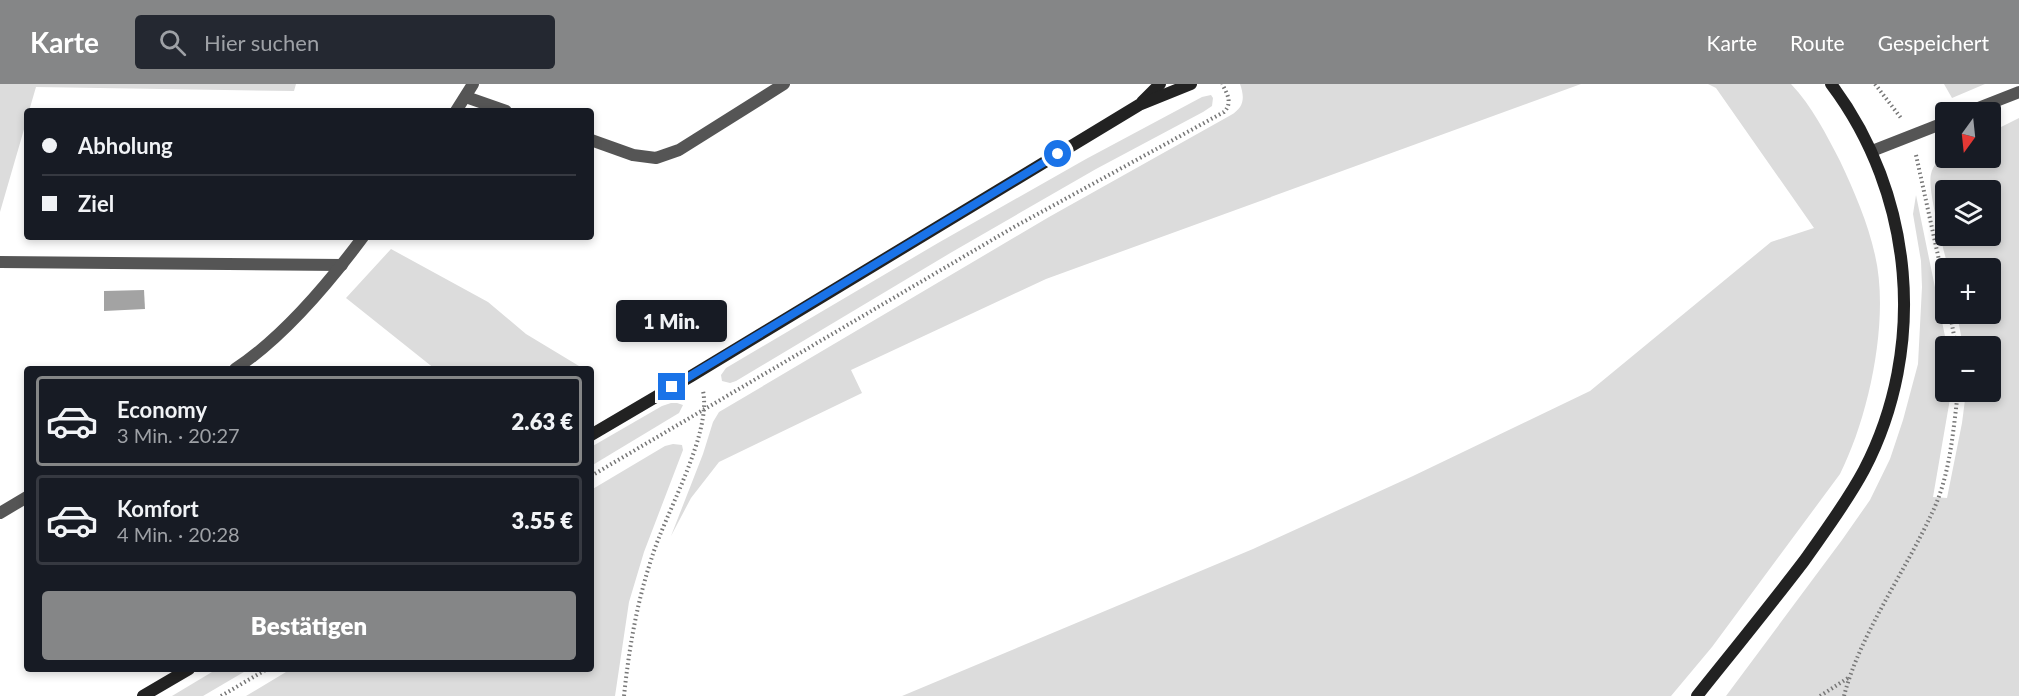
<!DOCTYPE html>
<html lang="de">
<head>
<meta charset="utf-8">
<style>
  body { margin:0; font-family:Lato,sans-serif; background:#242831; color:#f1f3f6; height:100vh; display:flex; flex-direction:column; font-size:22px; white-space:nowrap }
  * { box-sizing:border-box; margin:0 }
  p { font-size:20px; color:#9ea1a6 }
  .icon { flex:none; width:33px; height:33px; fill:none; stroke:currentColor; stroke-width:2; stroke-linecap:round; stroke-linejoin:round }
  .map { position:relative; flex:1; overflow:hidden }
  .panel { position:absolute; left:24px; top:282px; width:570px; height:306px; display:flex; flex-direction:column; background:#171b24; border-radius:6px; box-shadow:0 3px 9px #0003 }
  .panel>* { flex:none }
  .hud { position:absolute; left:24px; top:24px; width:570px; height:132px; border-radius:6px; box-shadow:0 3px 9px #0003; display:grid; align-content:center; height:132px; padding:0 18px; background:#171b24 }
  .needle { width:39px; rotate:195deg }
  .tools { position:absolute; left:1935px; top:18px; display:grid; gap:12px }
  .tools a { display:grid; place-items:center; width:66px; height:66px; border-radius:6px; background:#171b24; box-shadow:0 3px 9px #0003; font-size:30px }
  .end { position:absolute; width:27px; height:27px; margin:-14px; border:8px solid #1a73e8; background:#fff; box-shadow:0 0 0 3px #fff }
  .from { border-radius:50% }
  .bubble { position:absolute; height:42px; border-radius:6px; background:#171b24; box-shadow:0 3px 9px #0003; font-size:20px; font-weight:800; line-height:42px; text-align:center }
  .hud b { display:flex; align-items:center; gap:21px; height:57px; font-size:22px }
  .hud b+b { border-top:2px solid #363941 }
  .hud i { width:15px; height:15px; background:#f1f3f6 }
  ul { padding:10px 0 0; list-style:none }
  li { display:flex; align-items:center; gap:18px; height:90px; margin:0 12px 9px; padding:0 6px; border:3px solid #363941; border-radius:6px }
  li div { flex:1 }
  li b { display:block; font-size:22px }
  li em { font-style:normal; font-weight:800 }
  li.active { border-color:#858687 }
  li>.icon { width:54px; height:54px; stroke-width:1.5 }
  .primary-button { display:flex; gap:12px; margin-top:auto; padding:12px 18px }
  .primary-button a { flex:1; height:69px; border-radius:6px; background:#858687; color:#fff; font-size:24px; font-weight:800; line-height:69px; text-align:center }
  header { display:flex; align-items:center; gap:36px; box-sizing:border-box; height:84px; padding:0 30px; background:#858687; color:#fff }
  header strong { font-size:28px }
  nav { display:flex; gap:33px; margin-inline-start:auto; font-size:21px }
  .search { width:420px; height:54px; background:#242831; display:flex; align-items:center; gap:15px; box-sizing:border-box; padding:0 21px; border-radius:6px; color:#9ea1a6; font-size:22px }
  .map>svg:first-child { display:block }
  .green { fill:#dcdcdc; fill-rule:evenodd }
  .water { fill:#a3a3a3 }
  .lines { fill:none; stroke-linecap:round; stroke-linejoin:round }
  .path { stroke:#777; stroke-width:4; stroke-dasharray:1.5 3; stroke-linecap:butt }
  .street { stroke:#555; stroke-width:12 }
  .secondary { stroke:#222; stroke-width:12 }
  .route { stroke:#1a73e8; stroke-width:8 }
</style>
</head>
<body>
<header>
<strong>Karte</strong>
<div class="search"><svg class="icon" aria-label="search" viewBox="0 0 24 24"><circle cx="10" cy="10" r="6"/><path d="M15 15l6 6"/></svg>Hier suchen</div>
<nav><a>Karte</a><a>Route</a><a>Gespeichert</a></nav>
</header>
<div class="map">
<svg width="2019" height="612" viewBox="0 0 2019 612">
  <rect width="100%" height="100%" fill="#fff"/>
  <g class="green">
    <path d="M0 0H296L294 7 36 3 29 27H27V35L0 128Z"/>
    <path d="M1240 0H1581L1046 195 851 286 862 309 719 378 691 414 671 452 703 370 713 338 719 328 1049 133 1231 31C1244 23 1245 14 1240 0Z"/>
    <path d="M1708 0H1791C1812 22 1826 50 1840 77 1854 107 1868 139 1875 171 1890 235 1869 333 1840 390L1712 563 1671 612H902L1253 465 1413 392 1590 307 1771 158 1814 144 1716 4Z"/>
    <path d="M1944 0H1985L1952 14Z"/>
    <path d="M1211 11 1213 14 1212 22 1203 28 1096 85 952 168 736 297 730 299 722 297 721 291 726 284 938 159 1086 75 1202 13Z"/>
    <path d="M2019 34V612H1726L1842 456 1870 416 1890 375 1903 336 1918 280 1922 203 1921 177 1913 130 1916 111 1947 262H1946V308H1951V309L1933 413 1947 414 1962 339 1966 308H1990V262H1963L1957 230H1990V184H1948C1944 165 1927 106 1931 90 1933 81 1939 76 1945 71L1946 74H1990L1991 48ZM1946 106H1990V152H1946Z"/>
    <path d="M391 165 488 218 526 250 584 285H435L346 214Z"/>
    <path d="M674 318 683 321 679 329 591 382V363L662 322Z"/>
    <path d="M673 360 682 361 683 366 644 468 629 518 615 612H246L291 585H591V406L665 362Z"/>
    <path d="M217 585H249L203 612H172Z"/>
  </g>
  <path class="water" d="M144 206 145 225 104 227V207Z"/>
  <g class="lines">
    <g class="path">
      <path d="M1875 0 1901 34"/>
      <path d="M1916 71 1946 208"/>
      <path d="M1950 230 1956 262"/>
      <path d="M591 392 1014 143 1224 28C1233 19 1227 9 1222 0"/>
      <path d="M221 612 267 585"/>
      <path d="M624 612C629 564 637 518 652 473 665 430 712 350 703 307"/>
      <path d="M1820 612 1848 594"/>
      <path d="M1844 612C1860 550 1905 488 1932 429 1950 392 1953 348 1958 308"/>
    </g>
    <g class="street">
      <path d="M466 13 506 27"/>
      <path d="M456 27 473 0"/>
      <path d="M1968 28 2019 8"/>
      <path d="M591 56 633 71 656 74 679 66 784 0"/>
      <path d="M1872 67 1946 38"/>
      <path d="M0 178 342 181"/>
      <path d="M235 285C284 253 328 200 363 153"/>
      <path d="M0 429 27 413"/>
    </g>
    <g class="secondary">
      <path d="M1142 18 1160 0"/>
      <path d="M591 351 693 291 1139 21 1191 0"/>
      <path d="M143 612 189 585"/>
      <path d="M1697 612C1733 567 1769 523 1804 477 1825 447 1847 418 1864 386 1928 263 1914 110 1831 0"/>
    </g>
  </g>
  <g class="lines">
    <path class="route" d="M672 303 1058 70"/>
  </g>
</svg>
<div class="tools">
<a><svg class="needle" viewBox="-14 -14 28 28"><path d="M0-13l5 13h-10z" fill="#e53935"/><path d="M0 13l5-13h-10z" fill="#9ea1a6"/></svg></a>
<a><svg class="icon" aria-label="layers" viewBox="0 0 24 24"><path d="M12 4l9 5-9 5-9-5zM3 14l9 5 9-5"/></svg></a>
<a>+</a>
<a>−</a>
</div>
<i class="end from" style="left:1058px;top:70px"></i>
<i class="end" style="left:672px;top:303px"></i>
<div class="bubble" style="left:616px;top:216px;width:111px">1 Min.</div>
<div class="hud">
<b><i class="from"></i>Abholung</b>
<b><i></i>Ziel</b>
</div>
<section class="panel">
<ul>
<li class="active"><svg class="icon" aria-label="car" viewBox="0 0 24 24"><path d="M5 17H2v-5l4-1 3-4h7l3 4 3 1v5h-3M9 17h6M6 11h13"/><circle cx="7" cy="17" r="2"/><circle cx="17" cy="17" r="2"/></svg><div><b>Economy</b><p>3 Min. · 20:27</p></div><em>2.63 €</em></li>
<li><svg class="icon" aria-label="car" viewBox="0 0 24 24"><path d="M5 17H2v-5l4-1 3-4h7l3 4 3 1v5h-3M9 17h6M6 11h13"/><circle cx="7" cy="17" r="2"/><circle cx="17" cy="17" r="2"/></svg><div><b>Komfort</b><p>4 Min. · 20:28</p></div><em>3.55 €</em></li>
</ul>
<div class="primary-button"><a>Bestätigen</a></div>
</section>
</div>
</body>
</html>
